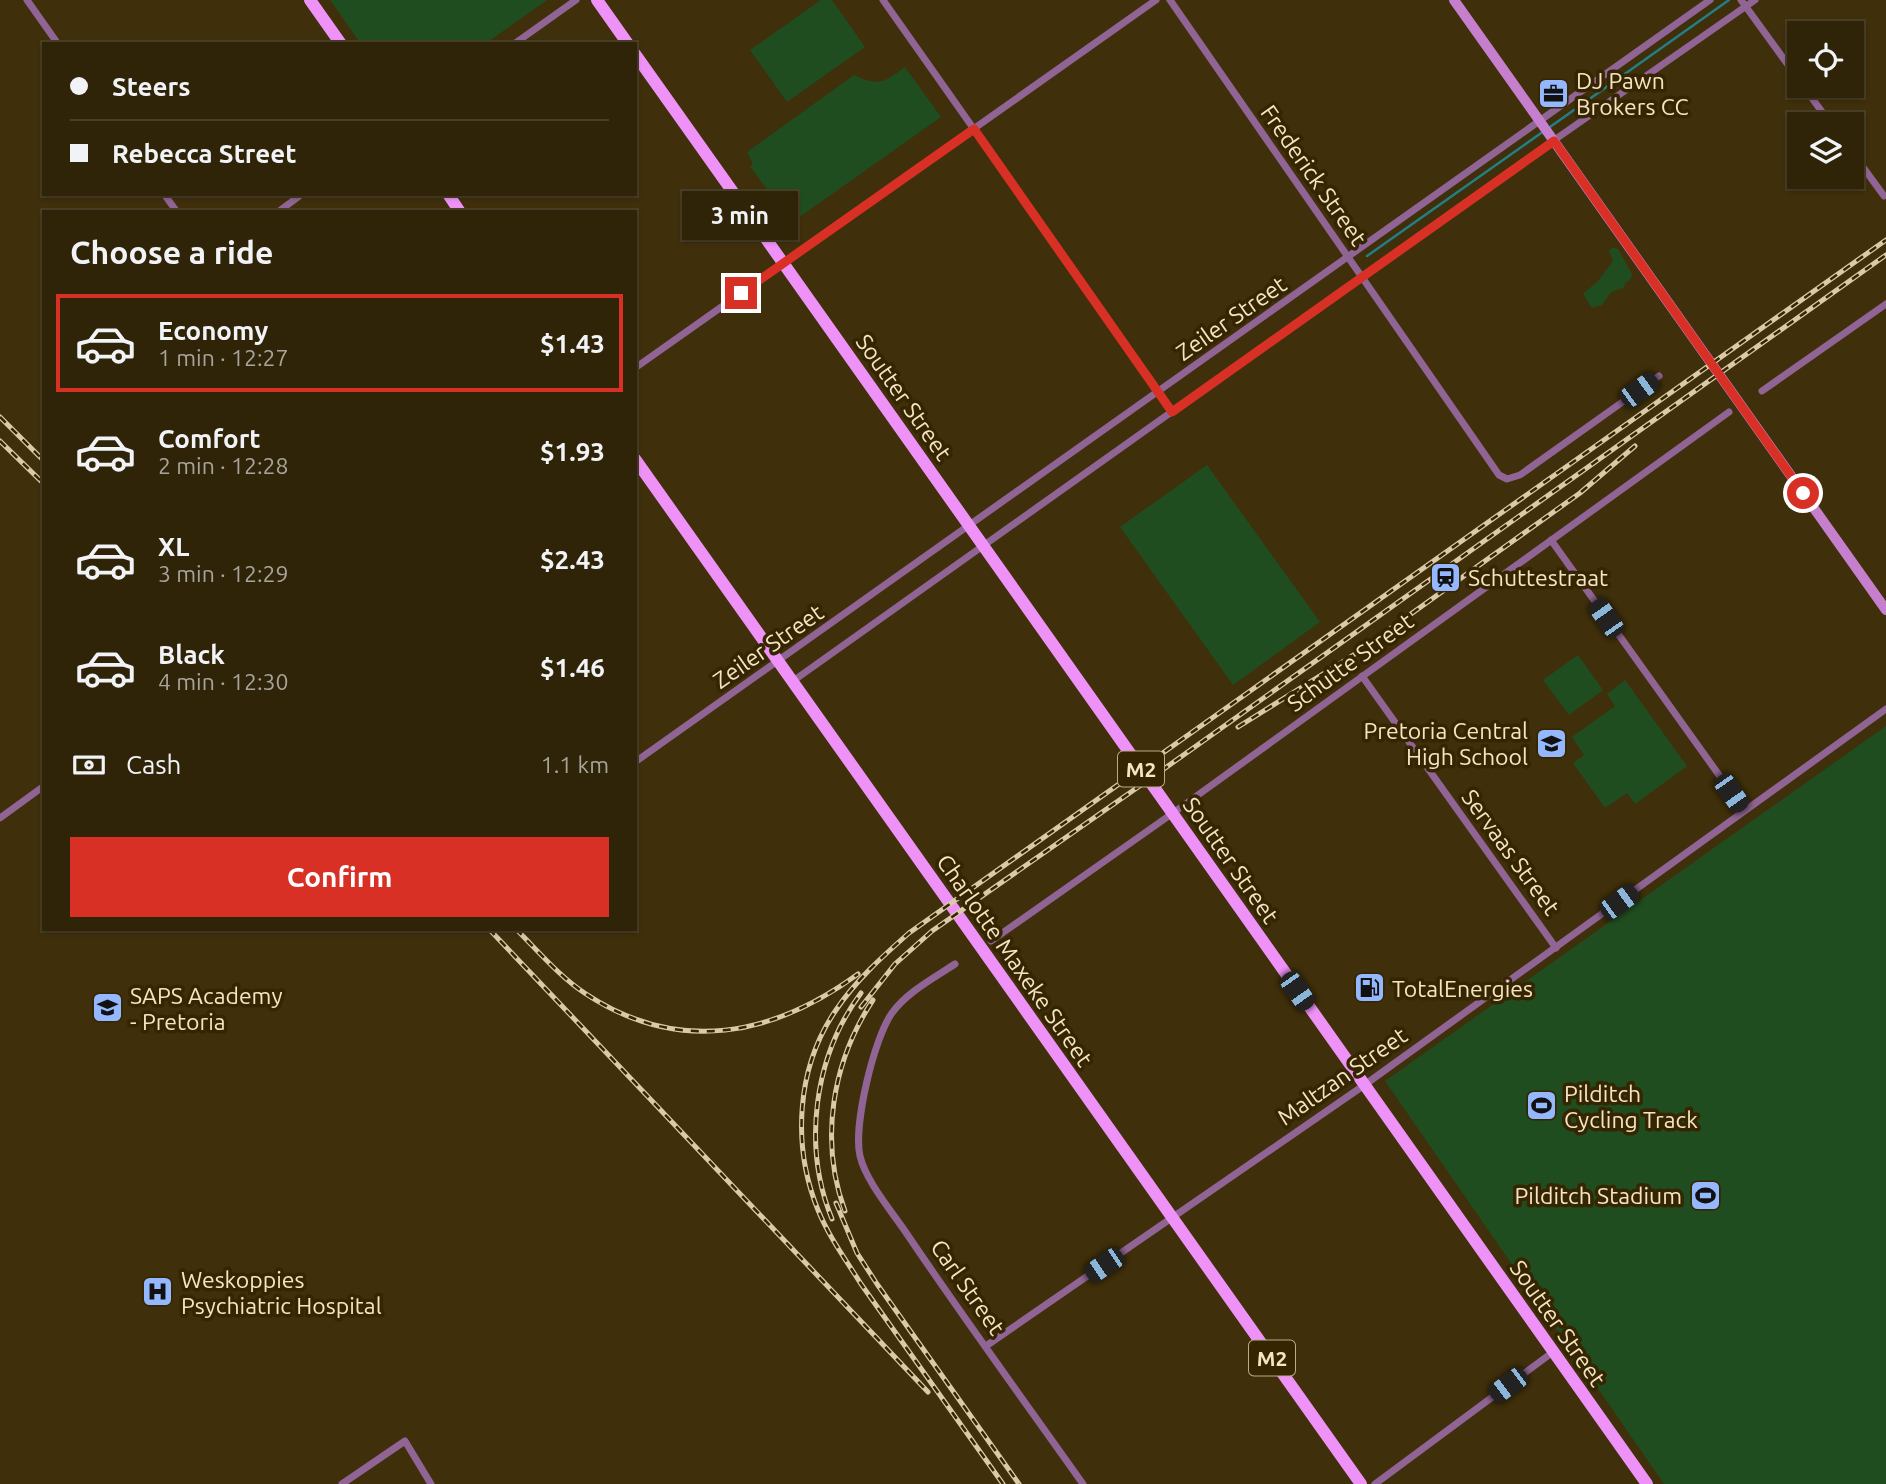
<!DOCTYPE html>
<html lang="en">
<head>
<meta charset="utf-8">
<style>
  body { margin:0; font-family:Ubuntu,sans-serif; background:#3b2f16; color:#f1f3f6; height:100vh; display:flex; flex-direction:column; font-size:26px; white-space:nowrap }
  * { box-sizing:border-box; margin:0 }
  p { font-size:23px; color:#a7a49c }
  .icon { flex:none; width:38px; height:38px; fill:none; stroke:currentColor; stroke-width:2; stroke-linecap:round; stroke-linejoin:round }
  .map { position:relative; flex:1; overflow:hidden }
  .details { position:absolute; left:42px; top:210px; width:595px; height:721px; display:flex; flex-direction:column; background:#2f2308; border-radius:0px; box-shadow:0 2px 5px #0004,0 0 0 2px #4a4029 }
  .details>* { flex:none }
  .hud { position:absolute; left:42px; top:42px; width:595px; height:154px; border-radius:0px; box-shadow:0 2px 5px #0004,0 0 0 2px #4a4029; display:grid; align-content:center; height:154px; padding:0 28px; background:#2f2308 }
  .controls { position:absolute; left:1787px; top:21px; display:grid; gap:14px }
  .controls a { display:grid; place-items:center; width:77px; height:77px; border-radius:0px; background:#2f2308; box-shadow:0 2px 5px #0004,0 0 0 2px #4a4029; font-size:35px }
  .end { position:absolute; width:32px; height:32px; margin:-16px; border:9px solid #d93025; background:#fff; box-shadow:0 0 0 4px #fff }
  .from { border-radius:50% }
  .bubble { position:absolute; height:49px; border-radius:0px; background:#2f2308; box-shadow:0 2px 5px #0004,0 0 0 2px #4a4029; font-size:23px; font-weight:700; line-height:49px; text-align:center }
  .car { position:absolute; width:21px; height:42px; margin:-21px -10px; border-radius:9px; box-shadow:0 0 5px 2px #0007; background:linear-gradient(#222 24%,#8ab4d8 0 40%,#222 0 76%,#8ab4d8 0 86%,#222 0) }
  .hud b { display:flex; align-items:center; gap:24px; height:66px; font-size:26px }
  .hud b+b { border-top:2px solid #4a4029 }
  .hud i { width:18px; height:18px; background:#f1f3f6 }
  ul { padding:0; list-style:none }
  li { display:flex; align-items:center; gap:21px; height:98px; margin:0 14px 10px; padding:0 14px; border:4px solid transparent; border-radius:0px }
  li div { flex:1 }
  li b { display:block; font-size:26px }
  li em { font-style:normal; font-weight:700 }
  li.current { border-color:#d93025 }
  li>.icon { width:63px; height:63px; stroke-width:1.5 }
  h2 { padding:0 28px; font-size:32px; line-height:84px }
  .pay { display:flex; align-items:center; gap:18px; height:77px; padding:0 28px; font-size:26px }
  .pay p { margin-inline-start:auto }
  .button { display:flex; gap:14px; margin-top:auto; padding:14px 28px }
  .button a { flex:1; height:80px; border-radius:0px; background:#d93025; color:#fff; font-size:28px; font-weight:700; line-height:80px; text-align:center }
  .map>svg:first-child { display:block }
  .green { fill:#204d20 }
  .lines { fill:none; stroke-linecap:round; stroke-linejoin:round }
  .stream { stroke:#237e86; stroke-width:2.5 }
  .minor { stroke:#906494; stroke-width:7 }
  .secondary { stroke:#c67fcc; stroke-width:10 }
  .primary { stroke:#ef92f7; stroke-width:12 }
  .rail-casing { stroke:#dacaa8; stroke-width:5 }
  .rail { stroke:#352501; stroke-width:2.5; stroke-dasharray:8; stroke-linecap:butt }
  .route { stroke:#d93025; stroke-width:9 }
  .labels { text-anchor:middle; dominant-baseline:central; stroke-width:7; stroke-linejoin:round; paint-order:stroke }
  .shield { fill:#352501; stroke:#bbab8a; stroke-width:2 }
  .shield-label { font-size:21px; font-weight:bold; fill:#f5e5c4 }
  .poi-label { font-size:23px; fill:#f5e5c4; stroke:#352501; text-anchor:start }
  .street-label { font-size:23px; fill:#f5e5c4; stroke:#352501 }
</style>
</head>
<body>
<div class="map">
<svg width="1886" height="1484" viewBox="0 0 1886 1484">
  <rect width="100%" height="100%" fill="#3f2f0b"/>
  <g class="green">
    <path d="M330 0H547L485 44H361Z"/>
    <path d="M821 0H832L865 47 787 102 750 50Z"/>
    <path d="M905 67 941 117 791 223 750 166 753 164 747 152 854 75C879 87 885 82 905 67Z"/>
    <path d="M1614 247 1618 249 1632 274 1631 279 1625 283 1624 288 1611 292 1602 305 1592 308 1583 294 1598 281 1613 261 1609 250Z"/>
    <path d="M1207 465 1320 622 1233 685 1120 527Z"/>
    <path d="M1578 655 1603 690 1569 715 1543 680Z"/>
    <path d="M1625 680 1687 766 1635 804 1627 793 1605 808 1573 763 1584 755 1572 737 1615 706 1607 694Z"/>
    <path d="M1886 726V1484H1664L1385 1081Z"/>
  </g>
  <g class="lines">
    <g class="stream">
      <path d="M1550 127 1729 0"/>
      <path d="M1367 256 1544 131"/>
    </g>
    <g class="minor">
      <path d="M27 0 58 44"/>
      <path d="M883 0 1173 412"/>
      <path d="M1170 0 1499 475 1507 479 1520 475 1659 376"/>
      <path d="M1741 0 1799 80"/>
      <path d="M514 44 576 0"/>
      <path d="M1803 86 1831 124"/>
      <path d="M1852 152 1884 196"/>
      <path d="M164 194 177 212"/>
      <path d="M278 212 302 194"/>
      <path d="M635 368 1156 0"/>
      <path d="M1762 391 1886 304"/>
      <path d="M1551 540 1744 810"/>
      <path d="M1362 676 1556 948"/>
      <path d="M793 681 1540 150 1755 0"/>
      <path d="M635 762 1710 0"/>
      <path d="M0 818 44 786"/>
      <path d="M991 941 1173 813 1729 412"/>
      <path d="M955 964C934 978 907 992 892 1013 874 1038 853 1126 860 1156 866 1182 894 1214 909 1237 965 1320 1025 1402 1083 1484"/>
      <path d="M986 1346 1363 1086 1886 709"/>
      <path d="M342 1484 405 1441 431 1484"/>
      <path d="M1375 1484 1553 1352"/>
    </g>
    <path class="secondary" d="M1454 0 1886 610"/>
    <g class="primary">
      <path d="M310 0 341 44"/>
      <path d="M597 0 628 44"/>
      <path d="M635 54C973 530 1308 1008 1647 1484"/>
      <path d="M448 194 460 212"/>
      <path d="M635 459 1361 1484"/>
    </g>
    <defs>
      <g id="rail">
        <path d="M0 417 44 461"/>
        <path d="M0 441 44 484"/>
        <path d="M1238 727 1355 654 1580 493 1635 446"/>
        <path d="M489 929 928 1392"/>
        <path d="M516 929C538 951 560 977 586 994 679 1055 773 1036 858 974"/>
        <path d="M861 1007 895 964 932 931 1161 771 1886 255"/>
        <path d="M836 1203 857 1253 877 1284 1019 1484"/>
        <path d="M845 1211C819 1141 832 1062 873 1000"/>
        <path d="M832 1219C802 1146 814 1056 861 993"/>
        <path d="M1003 1484 861 1284C846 1260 829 1237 818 1210 792 1146 796 1068 836 1010 856 980 883 956 909 933L1886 240"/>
      </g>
    </defs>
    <use href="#rail" class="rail-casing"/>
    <use href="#rail" class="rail"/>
  </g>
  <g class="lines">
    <path class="route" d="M741 293 974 129 1172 412 1554 141 1803 493"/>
  </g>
  <defs>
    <symbol id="office-square" viewBox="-11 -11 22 22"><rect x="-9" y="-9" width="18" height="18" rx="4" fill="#94b7fd" stroke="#352501"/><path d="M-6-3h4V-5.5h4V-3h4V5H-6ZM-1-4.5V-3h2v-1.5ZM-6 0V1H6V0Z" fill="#111"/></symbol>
    <symbol id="station-square" viewBox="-11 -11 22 22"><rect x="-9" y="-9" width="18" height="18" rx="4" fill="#94b7fd" stroke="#352501"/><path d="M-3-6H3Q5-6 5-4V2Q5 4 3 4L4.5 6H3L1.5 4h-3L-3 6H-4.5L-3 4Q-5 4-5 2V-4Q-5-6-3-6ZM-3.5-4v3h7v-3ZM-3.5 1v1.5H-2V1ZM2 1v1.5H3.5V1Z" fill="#111"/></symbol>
    <symbol id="school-square" viewBox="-11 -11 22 22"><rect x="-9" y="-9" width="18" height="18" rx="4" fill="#94b7fd" stroke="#352501"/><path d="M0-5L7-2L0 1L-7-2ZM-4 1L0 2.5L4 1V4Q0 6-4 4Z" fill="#111"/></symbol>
    <symbol id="fuel-square" viewBox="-11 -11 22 22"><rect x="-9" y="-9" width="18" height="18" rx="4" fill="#94b7fd" stroke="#352501"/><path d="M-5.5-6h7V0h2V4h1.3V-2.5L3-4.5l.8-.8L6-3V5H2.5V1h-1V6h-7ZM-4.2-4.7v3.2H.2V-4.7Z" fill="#111"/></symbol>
    <symbol id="university-square" viewBox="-11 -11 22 22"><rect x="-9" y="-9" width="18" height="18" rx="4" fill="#94b7fd" stroke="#352501"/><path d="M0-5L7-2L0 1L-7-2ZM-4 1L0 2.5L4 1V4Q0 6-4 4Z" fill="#111"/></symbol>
    <symbol id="stadium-square" viewBox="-11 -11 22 22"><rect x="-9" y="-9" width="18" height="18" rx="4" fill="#94b7fd" stroke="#352501"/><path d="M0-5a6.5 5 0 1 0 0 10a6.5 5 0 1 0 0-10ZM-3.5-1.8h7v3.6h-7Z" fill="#111"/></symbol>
    <symbol id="hospital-square" viewBox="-11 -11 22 22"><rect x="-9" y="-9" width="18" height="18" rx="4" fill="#94b7fd" stroke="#352501"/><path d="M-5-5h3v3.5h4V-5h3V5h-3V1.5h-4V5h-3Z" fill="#111"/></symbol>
  </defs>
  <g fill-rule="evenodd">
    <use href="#office-square" x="1536" y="76" width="35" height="35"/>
    <use href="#station-square" x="1428" y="560" width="35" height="35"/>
    <use href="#school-square" x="1534" y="726" width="35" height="35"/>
    <use href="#fuel-square" x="1352" y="970" width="35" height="35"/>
    <use href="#university-square" x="90" y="990" width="35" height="35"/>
    <use href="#stadium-square" x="1524" y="1088" width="35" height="35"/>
    <use href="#stadium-square" x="1688" y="1178" width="35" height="35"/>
    <use href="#hospital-square" x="140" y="1274" width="35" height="35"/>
  </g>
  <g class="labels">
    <g class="shield">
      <rect x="1118" y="751.5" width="46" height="35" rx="5"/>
      <rect x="1249" y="1340.5" width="46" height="35" rx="5"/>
    </g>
    <g class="shield-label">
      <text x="1141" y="769">M2</text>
      <text x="1272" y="1358">M2</text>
    </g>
    <g class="poi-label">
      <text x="1576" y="80">DJ Pawn<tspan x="1576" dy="26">Brokers CC</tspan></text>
      <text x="1468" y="577">Schuttestraat</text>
      <text x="1528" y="730" text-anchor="end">Pretoria Central<tspan x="1528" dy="26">High School</tspan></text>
      <text x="1392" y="988">TotalEnergies</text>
      <text x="130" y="995">SAPS Academy<tspan x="130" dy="26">- Pretoria</tspan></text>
      <text x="1564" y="1093">Pilditch<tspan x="1564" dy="26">Cycling Track</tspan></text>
      <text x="1682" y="1195" text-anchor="end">Pilditch Stadium</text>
      <text x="181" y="1279">Weskoppies<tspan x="181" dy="26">Psychiatric Hospital</tspan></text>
    </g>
    <g class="street-label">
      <text transform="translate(1314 175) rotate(55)">Frederick Street</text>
      <text transform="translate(1231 318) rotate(-35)">Zeiler Street</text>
      <text transform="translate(904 397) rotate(55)">Soutter Street</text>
      <text transform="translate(768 646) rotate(-35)">Zeiler Street</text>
      <text transform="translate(1350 662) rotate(-36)">Schutte Street</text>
      <text transform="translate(1511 852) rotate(54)">Servaas Street</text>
      <text transform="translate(1231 860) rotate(55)">Soutter Street</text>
      <text transform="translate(1015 960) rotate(55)">Charlotte Maxeke Street</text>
      <text transform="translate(1342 1076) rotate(-35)">Maltzan Street</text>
      <text transform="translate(968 1287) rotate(55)">Carl Street</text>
      <text transform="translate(1558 1323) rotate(55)">Soutter Street</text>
    </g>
  </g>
</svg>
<div class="controls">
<a><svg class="icon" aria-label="locate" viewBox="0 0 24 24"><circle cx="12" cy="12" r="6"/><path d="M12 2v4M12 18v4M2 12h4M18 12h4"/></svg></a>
<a><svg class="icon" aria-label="layers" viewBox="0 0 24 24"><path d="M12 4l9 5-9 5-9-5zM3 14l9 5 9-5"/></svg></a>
</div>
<i class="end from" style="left:1803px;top:493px"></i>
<i class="end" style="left:741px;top:293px"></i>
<div class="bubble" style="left:682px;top:191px;width:116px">3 min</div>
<i class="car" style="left:1639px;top:390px;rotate:54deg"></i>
<i class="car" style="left:1606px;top:618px;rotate:325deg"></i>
<i class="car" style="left:1731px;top:793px;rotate:145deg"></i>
<i class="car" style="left:1619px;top:902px;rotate:54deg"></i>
<i class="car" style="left:1297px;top:991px;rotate:145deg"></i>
<i class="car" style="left:1104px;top:1265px;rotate:236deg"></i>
<i class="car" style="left:1508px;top:1385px;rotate:233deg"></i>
<div class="hud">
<b><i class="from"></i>Steers</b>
<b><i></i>Rebecca Street</b>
</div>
<section class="details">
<h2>Choose a ride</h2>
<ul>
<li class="current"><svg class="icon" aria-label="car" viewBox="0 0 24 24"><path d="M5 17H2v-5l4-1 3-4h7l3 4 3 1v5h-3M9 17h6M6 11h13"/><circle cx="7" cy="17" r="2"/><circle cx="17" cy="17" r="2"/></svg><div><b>Economy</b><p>1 min · 12:27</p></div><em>$1.43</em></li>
<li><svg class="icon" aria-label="car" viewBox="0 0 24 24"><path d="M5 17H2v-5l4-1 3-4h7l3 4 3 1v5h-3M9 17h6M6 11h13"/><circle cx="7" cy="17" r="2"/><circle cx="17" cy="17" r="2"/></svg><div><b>Comfort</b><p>2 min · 12:28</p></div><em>$1.93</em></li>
<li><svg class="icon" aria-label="car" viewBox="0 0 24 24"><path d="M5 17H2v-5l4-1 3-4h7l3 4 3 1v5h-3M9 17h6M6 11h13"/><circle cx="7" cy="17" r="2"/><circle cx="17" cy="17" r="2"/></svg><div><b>XL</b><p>3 min · 12:29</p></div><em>$2.43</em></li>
<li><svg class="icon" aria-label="car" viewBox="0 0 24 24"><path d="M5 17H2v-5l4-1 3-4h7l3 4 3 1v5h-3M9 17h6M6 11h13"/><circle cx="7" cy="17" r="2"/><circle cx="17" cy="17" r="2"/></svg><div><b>Black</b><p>4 min · 12:30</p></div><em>$1.46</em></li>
</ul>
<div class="pay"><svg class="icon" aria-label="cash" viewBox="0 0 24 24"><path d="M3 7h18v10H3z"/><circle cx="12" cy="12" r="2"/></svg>Cash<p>1.1 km</p></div>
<div class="button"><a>Confirm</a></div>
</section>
</div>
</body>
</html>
